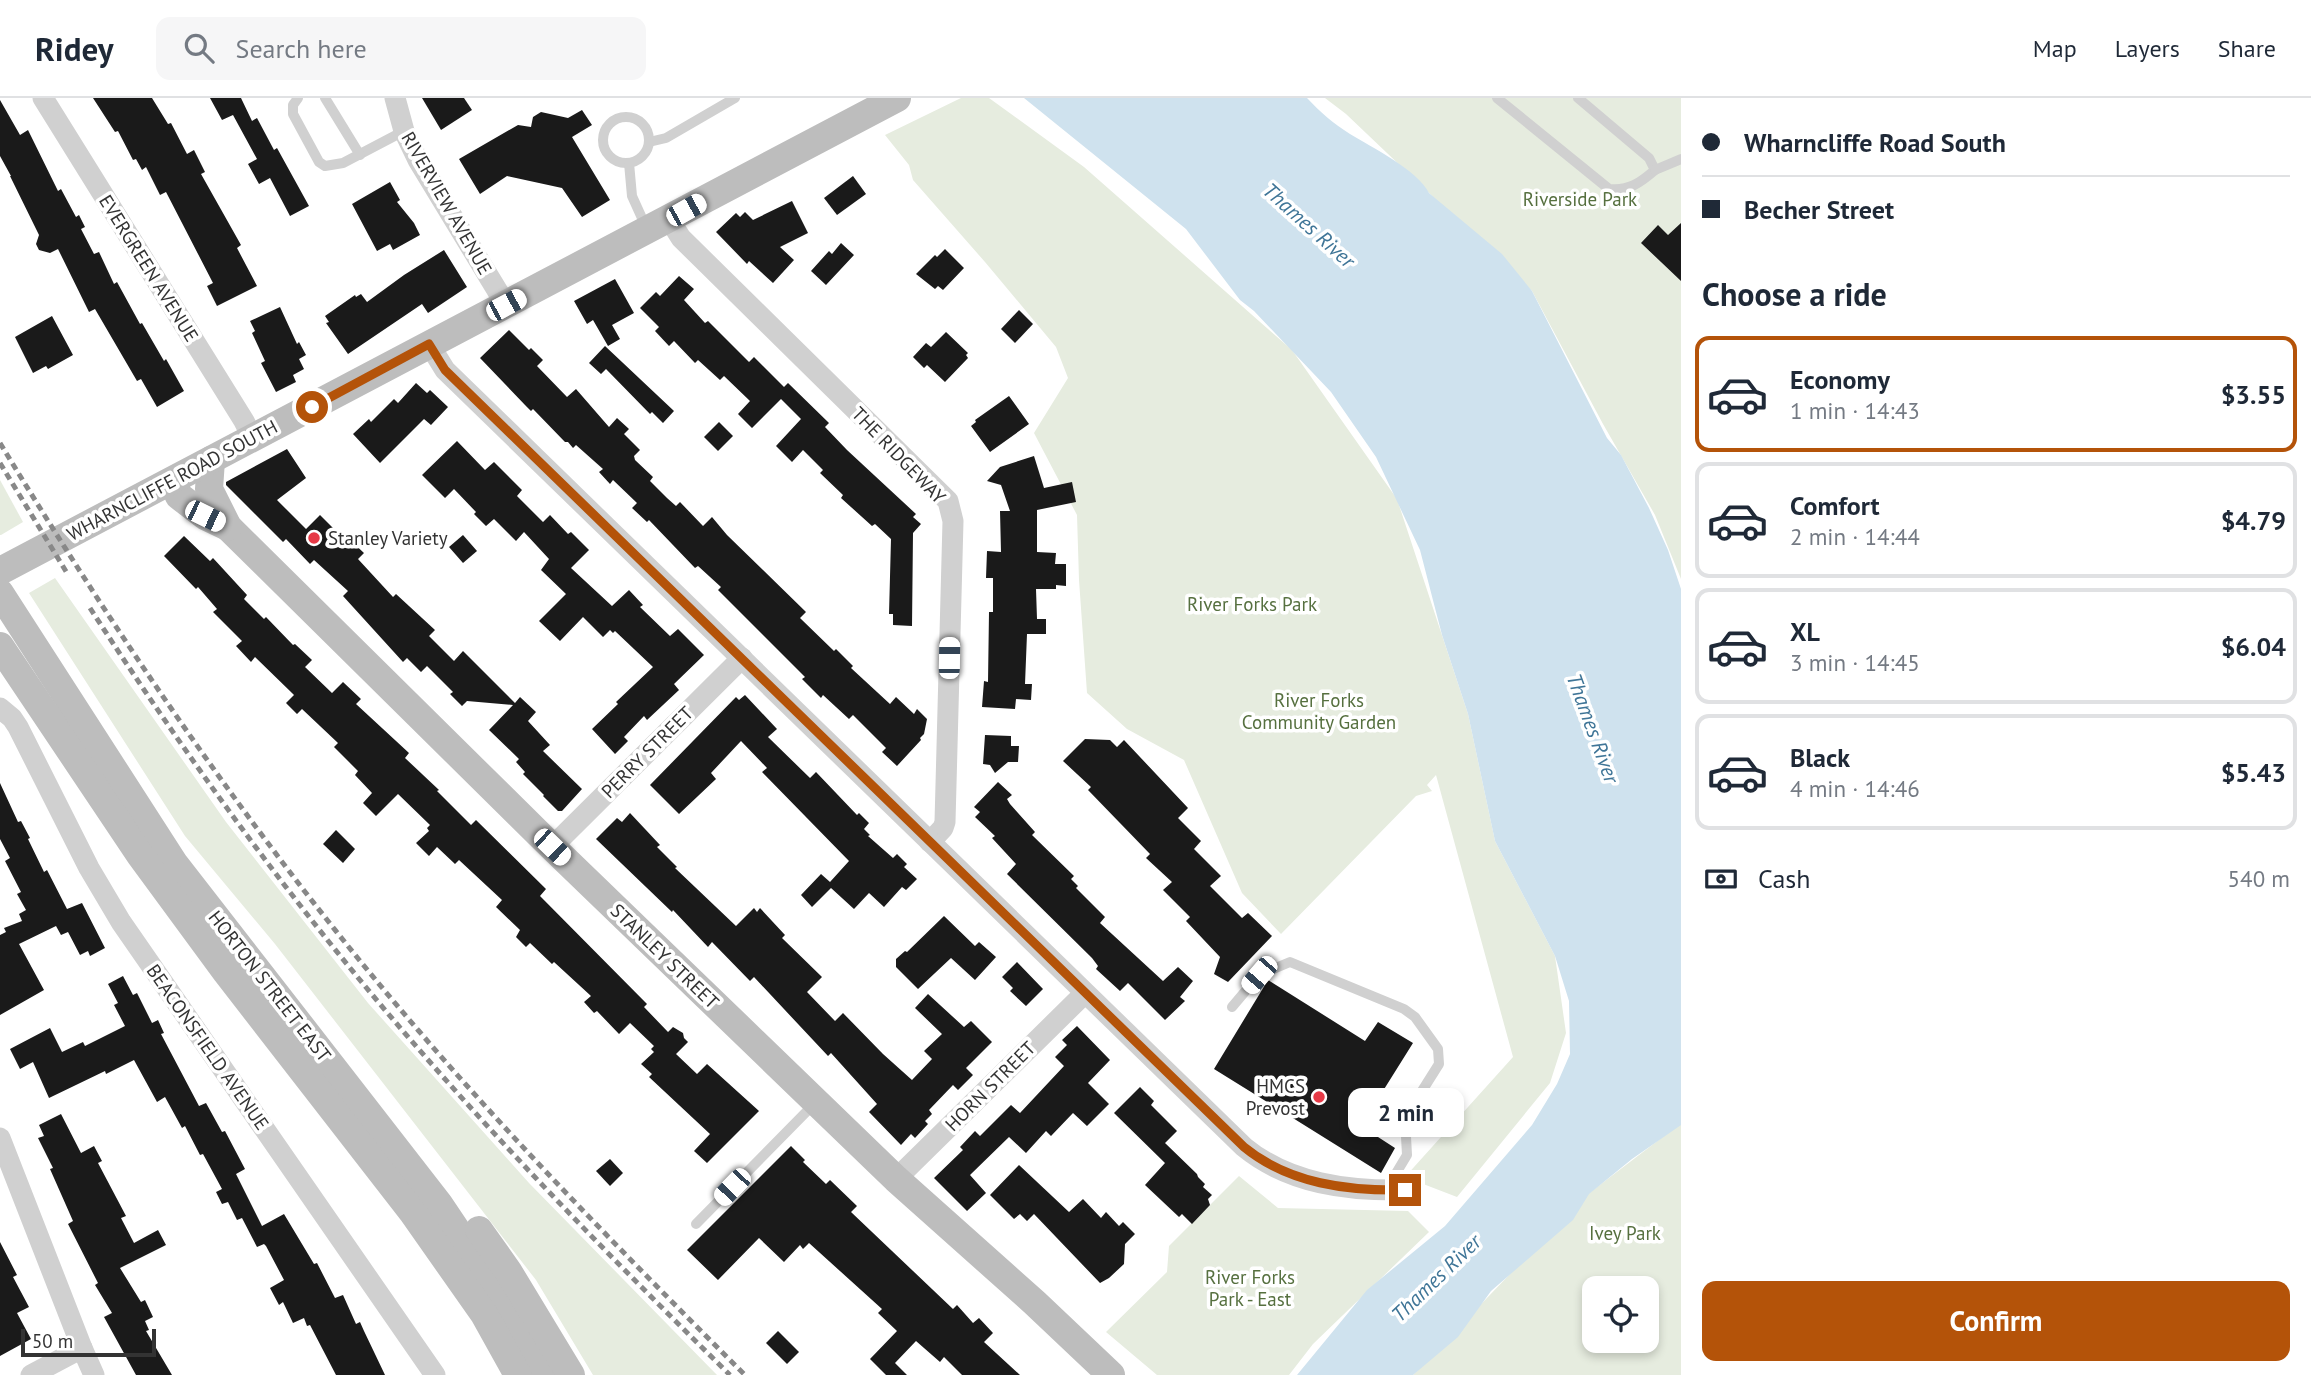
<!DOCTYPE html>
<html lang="en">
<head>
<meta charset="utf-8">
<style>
  body { margin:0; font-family:"PT Sans",sans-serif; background:#f6f6f7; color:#1f2937; height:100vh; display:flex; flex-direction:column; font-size:26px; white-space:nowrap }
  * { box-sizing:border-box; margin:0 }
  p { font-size:23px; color:#747a83 }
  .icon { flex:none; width:38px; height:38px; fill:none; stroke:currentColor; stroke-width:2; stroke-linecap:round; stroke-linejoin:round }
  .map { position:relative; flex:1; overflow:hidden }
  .side { display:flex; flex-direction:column; background:#fff; width:630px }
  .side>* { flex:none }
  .guide { display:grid; align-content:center; height:154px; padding:0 21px; background:#fff }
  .buttons { position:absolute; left:1582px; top:1178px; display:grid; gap:14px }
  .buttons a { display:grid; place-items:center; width:77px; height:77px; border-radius:14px; background:#fff; box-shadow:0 4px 10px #0003; font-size:35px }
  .scale { position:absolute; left:21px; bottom:18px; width:135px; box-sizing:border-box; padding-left:7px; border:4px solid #333; border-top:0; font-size:19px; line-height:24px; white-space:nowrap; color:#333; -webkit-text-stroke:5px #fff; paint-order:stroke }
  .end { position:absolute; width:32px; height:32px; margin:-16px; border:9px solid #b45309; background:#fff; box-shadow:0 0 0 4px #fff }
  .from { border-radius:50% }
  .bubble { position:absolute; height:49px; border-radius:14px; background:#fff; box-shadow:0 4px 10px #0003; font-size:23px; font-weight:600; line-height:49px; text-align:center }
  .car { position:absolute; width:21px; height:42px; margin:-21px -10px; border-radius:9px; box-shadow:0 0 5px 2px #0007; background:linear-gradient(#fff 24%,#345 0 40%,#fff 0 76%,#345 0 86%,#fff 0) }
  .guide b { display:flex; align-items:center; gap:24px; height:66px; font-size:26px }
  .guide b+b { border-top:2px solid #e0e1e3 }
  .guide i { width:18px; height:18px; background:#1f2937 }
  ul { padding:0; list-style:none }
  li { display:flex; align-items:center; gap:21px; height:116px; margin:0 14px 10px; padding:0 7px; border:4px solid #e0e1e3; border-radius:14px }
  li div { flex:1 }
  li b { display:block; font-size:26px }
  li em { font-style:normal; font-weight:600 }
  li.on { border-color:#b45309 }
  li>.icon { width:63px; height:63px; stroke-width:1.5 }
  h2 { padding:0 21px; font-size:32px; line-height:84px }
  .pay { display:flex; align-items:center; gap:18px; height:77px; padding:0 21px; font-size:26px }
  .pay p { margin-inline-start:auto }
  .button { display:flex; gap:14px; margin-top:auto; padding:14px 21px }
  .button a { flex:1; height:80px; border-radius:14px; background:#b45309; color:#fff; font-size:28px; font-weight:600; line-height:80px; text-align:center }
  header { display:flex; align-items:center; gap:42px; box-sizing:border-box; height:98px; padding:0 35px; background:#fff; border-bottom:2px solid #e0e1e3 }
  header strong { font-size:33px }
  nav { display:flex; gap:38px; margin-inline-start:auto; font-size:24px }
  .search { width:490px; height:63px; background:#f6f6f7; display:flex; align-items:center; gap:18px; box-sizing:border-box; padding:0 24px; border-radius:14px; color:#747a83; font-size:26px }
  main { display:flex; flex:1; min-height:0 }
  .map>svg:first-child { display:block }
  .green { fill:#e6ecdf; fill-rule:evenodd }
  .water { fill:#cfe2ee }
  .building { fill:#1a1a1a }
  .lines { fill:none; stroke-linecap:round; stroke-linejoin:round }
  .service { stroke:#d0d0d0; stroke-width:10 }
  .minor { stroke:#d0d0d0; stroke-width:21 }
  .secondary { stroke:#bdbdbd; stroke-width:28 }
  .rail { stroke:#888; stroke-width:5; stroke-dasharray:7 5; stroke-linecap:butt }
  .route { stroke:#b45309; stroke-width:9 }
  .poi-dot { fill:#e63946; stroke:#fff; stroke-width:2.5 }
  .labels { text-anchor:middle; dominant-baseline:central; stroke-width:7; stroke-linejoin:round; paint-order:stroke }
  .park-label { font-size:19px; fill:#56703f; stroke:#fff }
  .street-label { font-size:19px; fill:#333; stroke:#fff }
  .poi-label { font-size:19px; fill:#333; stroke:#fff; text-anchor:start }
  .water-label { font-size:21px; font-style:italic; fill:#3f7597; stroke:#fff }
</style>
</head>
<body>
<header>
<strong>Ridey</strong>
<div class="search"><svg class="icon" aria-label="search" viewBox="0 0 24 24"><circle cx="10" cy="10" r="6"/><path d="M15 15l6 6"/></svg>Search here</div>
<nav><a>Map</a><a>Layers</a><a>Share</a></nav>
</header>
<main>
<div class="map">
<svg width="1681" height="1277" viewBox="0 0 1681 1277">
  <rect width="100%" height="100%" fill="#fff"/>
  <g class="green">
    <path d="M961 0H989L1084 69 1292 252 1397 401 1468 616 1495 743 1555 858 1566 935 1550 985 1457 1099 1405 1079 1513 959 1436 677 1427 687 1432 693 1416 698 1281 836 1242 795 1184 662 1127 631 1087 595 1079 482 1077 417 1034 335 1068 280 1056 249 985 164 913 82 909 67 885 37Z"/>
    <path d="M1325 0H1681V481L1655 417 1603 326 1532 193 1346 16Z"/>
    <path d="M0 382 23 424 1 437H0Z"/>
    <path d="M55 480 226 724 368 905 529 1085 717 1277H593L536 1182 275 846 185 738 29 495Z"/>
    <path d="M1681 1025V1277H1413L1584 1099ZM1594 1190H1647V1242H1594Z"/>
    <path d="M1239 1078 1278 1110 1408 1113 1429 1134 1313 1246 1289 1277H1157L1106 1234 1167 1174 1169 1148Z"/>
  </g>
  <path class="water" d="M1024 0H1307C1319 13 1334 26 1350 36 1371 49 1418 72 1429 95L1502 156 1532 193 1607 340 1621 357 1649 410 1668 452 1681 491V1027L1632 1061 1589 1096 1573 1122 1491 1193 1458 1239 1413 1277H1297L1367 1192 1445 1128 1532 1027 1557 986 1570 956 1569 903 1555 858 1495 743 1468 616 1442 537 1420 452 1376 359 1331 294 1254 213 1240 202 1186 131Z"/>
  <g class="building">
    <path d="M93 0H152L168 26 171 25 187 56 194 52 205 74 201 76 241 147 237 150 257 188 217 208 207 188 213 185 166 94 160 97 146 69 142 72 136 61 133 62 118 33 115 34Z"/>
    <path d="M210 0H241L252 23 257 20 274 52 277 50 309 108 290 118 270 80 259 86 248 66 257 61 233 17 222 22Z"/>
    <path d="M422 0H464L472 12 441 32Z"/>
    <path d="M0 2 20 37 28 32 58 93 61 91 76 119 79 117 85 129 81 131 94 156 99 154 114 186 117 184 140 226 142 225 164 263 166 261 184 293 157 309 141 281 137 283 95 211 89 214 58 151 50 155 39 152 36 146 39 137 10 78H11L0 58Z"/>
    <path d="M582 12 592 27 572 39 610 102 582 119 562 90 507 78 480 96 459 61 518 27 531 29 533 19 541 14 568 20Z"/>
    <path d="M853 78 866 96 837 117 824 100Z"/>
    <path d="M390 84 400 102 397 104 414 125 420 137 393 152 390 146 377 153 352 106Z"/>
    <path d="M792 103 808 135 780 149 794 162 773 185 749 163 747 166 716 134 736 115 740 119 745 114 753 122Z"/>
    <path d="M1681 125V183L1641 145 1658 127 1668 137Z"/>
    <path d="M841 145 854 157 826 187 811 173 829 153 832 156Z"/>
    <path d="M945 151 964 170 943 192 938 188 935 191 916 176 935 157 937 159Z"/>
    <path d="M444 152 467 189 428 215 422 206 348 256 326 225 329 224 325 218 355 197 356 199 361 196 367 204 404 177Z"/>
    <path d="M679 178 694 191 684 202 705 225 708 223 749 264 754 259 784 289 788 285 829 325 825 329 847 352 916 416 913 419 921 426 913 435 912 528 893 527V516H889L891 441 875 426 872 428 841 400 843 397 820 375 823 372 803 352 792 364 776 348 801 321 781 301 752 330 738 316 750 303 724 278 720 282 698 262 695 265 674 243 669 248 655 233 659 229 640 210 656 194 660 198Z"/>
    <path d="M615 181 634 215 612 227 620 241 608 248 593 222 587 226 574 203Z"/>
    <path d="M280 209 297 246 299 244 306 257 299 261 304 271 293 277 296 284 276 294 261 265 265 263 252 235 255 233 250 223Z"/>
    <path d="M1019 212 1033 226 1015 245 1001 231Z"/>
    <path d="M52 218 73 257 48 271 46 268 33 275 15 239Z"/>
    <path d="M509 232 529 252 531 250 543 262 537 268 567 299 576 291 609 329 617 320 629 331 624 336 640 352 634 358 635 362 653 379 650 383 667 400 676 408 680 404 703 428 712 419 727 437 806 514 800 520 834 553 836 551 853 568 851 570 890 606 896 599 914 616 917 611 927 621 924 636 920 640 921 642 897 668 882 654 886 650 853 617 849 621 823 597 821 600 802 581 805 579 718 492 721 489 698 468 695 470 649 422 647 424 632 410 637 405 613 382 610 386 599 374 603 371 576 347 573 350 568 344H565L533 311 531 313 525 307 480 260Z"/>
    <path d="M946 234 968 255 966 257 968 260 945 284 927 267 924 270 913 259 926 245 931 249Z"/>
    <path d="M605 248 674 313 663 325 652 314 650 316 606 271 601 276 589 265Z"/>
    <path d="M416 285 427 295 430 292 448 309 431 327 424 321 380 365 353 336 369 321 371 324 394 301 398 305Z"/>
    <path d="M1009 298 1029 326 990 354 971 328 976 324 975 322Z"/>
    <path d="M719 324 733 338 718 353 704 339Z"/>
    <path d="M457 343 485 372 494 364 522 392 517 398 543 424 550 417 568 436 571 434 589 452 571 470 612 508 629 492 643 507 640 509 670 538 678 531 704 557 674 586 679 592 647 622 644 618 624 639 628 643 615 656 592 631 618 606 616 604 653 569 615 533 613 535 610 532 603 539 583 519 560 543 539 523 566 496 541 472 549 461 524 434 516 443 494 421 486 428 474 416 476 414 454 391 445 400 422 377Z"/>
    <path d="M287 351 306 380 277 402 306 431 320 417 347 444 349 441 364 455 358 461 393 499 396 496 435 532 429 538 454 563 463 553 515 605 520 599 536 614 528 623 550 647 543 653 582 691 562 713H558L543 698 544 697 523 676 525 674 516 664 519 661 489 632 513 607 467 603 462 608 450 596 453 594 427 568 421 574 407 560 403 564 343 498 348 493 314 462 310 466 286 441 283 444 226 387V384Z"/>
    <path d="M1034 358 1044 390 1072 384 1076 404 1037 412V454L1056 455 1055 466H1066V488L1056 487V491H1036L1037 521H1046V536H1027L1025 586H1032L1031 602 1016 601 1015 611 982 609 984 583 988 584 989 514H993V480H986L987 453 1001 454 1000 413H1010L1001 387 987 383 1000 369Z"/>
    <path d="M463 437 477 453 463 465 449 449Z"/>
    <path d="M184 438 210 463 213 460 247 497 244 501 264 521 266 519 293 547 295 546 312 562 305 569 332 595 343 584 361 601 356 606 409 655 405 660 439 692 437 693 471 727 476 722 546 791 540 798 647 906 644 909 668 934 673 929 683 935 684 940 688 944 676 956 697 976 707 966 759 1013 707 1065 694 1053 710 1036 649 979 652 976 641 966 654 954 651 951 654 948 630 925 619 936 597 913 594 915 584 904 591 898 554 864 552 866 530 845 526 849 516 839 520 832 496 809 502 802 459 762 455 766 437 749 429 758 416 745 429 733 427 730 430 727 398 696 376 718 363 705 372 695 355 677 358 673 334 649 338 645 302 611 297 616 286 605 294 597 292 595 255 559 251 564 236 548 242 543 213 514 217 511 198 489 196 491 164 458Z"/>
    <path d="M745 597 777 631 768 639 810 680 816 674 857 717 859 715 869 725 864 731 870 737 868 738 893 760 897 756 907 766 904 769 917 781 906 792 902 789 884 809 869 795 854 811 831 790 812 809 801 797 821 776 830 784 849 763 762 674 767 670 741 643 711 675 716 681 679 716 650 687 736 599 739 602Z"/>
    <path d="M985 637 1011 638V648H1019L1018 664H1008L995 675 990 667 983 666Z"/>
    <path d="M1085 641 1110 642 1117 649 1124 642 1188 710 1178 720 1201 743 1194 751 1221 778 1210 788 1242 820 1248 815 1272 838 1228 884 1214 876 1220 859 1186 823 1190 819 1163 792 1172 784 1146 760 1150 756 1088 692 1091 689 1063 663Z"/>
    <path d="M998 684 1012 697 1007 701 1010 706 1035 734 1032 737 1074 778 1071 781 1078 788 1076 790 1105 819 1100 825 1163 883 1178 869 1193 883 1180 899 1185 903 1165 922 1128 885 1120 893 1096 871 1098 868 1092 860 1007 776 1016 766 992 740 995 738 975 719 980 714 974 709Z"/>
    <path d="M0 685 18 724 21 723 30 740 28 741 44 774 47 772 67 811 82 805 105 850 90 858 88 853 80 857 68 834 61 837 56 828 19 846 44 892 0 917V837L6 834 4 830 22 823 19 816 26 812 17 796 21 794 5 763 10 760 0 741Z"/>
    <path d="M630 715 660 747 657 749 677 769 675 770 736 828 754 810 757 814 760 810 785 837 782 840 822 879 807 894 835 923 843 915 883 956 912 982 932 961 924 953 942 936 915 910 928 896 964 929 971 923 992 944 966 970 973 977 958 992 953 987 929 1012 932 1016 925 1023 928 1026 915 1040 911 1036 901 1047 869 1014 877 1006 831 955 828 958 754 879 750 883 712 844 708 849 673 812 672 814 596 741 617 720 622 724Z"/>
    <path d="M336 732 355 751 343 765 323 746Z"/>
    <path d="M944 818 975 848 979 844 996 859 975 882 951 860 918 891 896 869V861L905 853 907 854Z"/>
    <path d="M1017 864 1043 891 1026 908 1010 893 1013 890 1002 879Z"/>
    <path d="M123 878 133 897 137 895 152 925 158 922 164 935 161 936 199 1008 206 1005 222 1034 225 1033 245 1071 236 1076 262 1128 284 1116 314 1166 317 1165 335 1200 343 1197 356 1226 360 1224 364 1233 385 1277H336L310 1227 307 1228 304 1220 293 1225 283 1204 279 1207 270 1190 284 1182 266 1148 264 1146 257 1149 242 1120 237 1122 228 1104 222 1106 216 1094 222 1091 203 1056 200 1057 185 1028 182 1030 165 999 157 1004 134 962 106 976 105 973 49 1000 33 964 20 971 10 951 50 930 62 954 83 944 85 948 125 928 114 907 118 905 108 886Z"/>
    <path d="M1268 882 1365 943 1378 924 1413 945 1361 1028 1395 1050 1381 1075 1214 971Z"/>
    <path d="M1077 928 1110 962 1088 985 1109 1006 1087 1028 1073 1015 1051 1038 1046 1033 1026 1055 1009 1039 970 1077 986 1095 967 1113 934 1080 963 1052 960 1049 975 1033 980 1038 1011 1007 1020 1015 1064 968 1055 959 1067 947 1062 942Z"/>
    <path d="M1140 989 1154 1003 1151 1007 1177 1033 1165 1045 1197 1076 1198 1079 1205 1086 1203 1089 1212 1097 1208 1101 1210 1107 1192 1126 1182 1116 1179 1119 1145 1087 1165 1065 1114 1015Z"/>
    <path d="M61 1016 81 1055 94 1048 102 1063 98 1065 126 1118 121 1120 134 1145 158 1132 166 1147 120 1170 141 1204 145 1202 153 1219 145 1223 149 1232 146 1233 172 1277H136L104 1219 112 1215 95 1187 98 1185 68 1126 73 1123 50 1071 53 1070 38 1040 44 1038 39 1027Z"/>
    <path d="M791 1048 805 1062 803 1064 826 1086 830 1082 857 1108 851 1114 953 1211 957 1207 973 1225 979 1220 993 1235 984 1244 1020 1277H962L944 1259 940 1264 916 1243 895 1265 907 1277H886L870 1261 897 1233 878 1215 882 1211 809 1145 803 1151 800 1147 784 1164 759 1140 718 1182 687 1152Z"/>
    <path d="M610 1061 623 1075 610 1088 596 1073Z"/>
    <path d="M1019 1067 1069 1114 1083 1101 1101 1120 1106 1114 1119 1128 1123 1124 1135 1136 1125 1146 1124 1166 1109 1180 1100 1185 1034 1116 1027 1123 1020 1116 1014 1121 990 1097Z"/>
    <path d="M0 1144 17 1177 13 1179 29 1209 17 1215 31 1241 0 1258Z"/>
    <path d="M778 1233 799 1254 787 1266 766 1245Z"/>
  </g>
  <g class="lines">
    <g class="service">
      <path d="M298 0 293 7V16L319 64 325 68 343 65 404 33"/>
      <path d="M325 0 360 57"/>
      <path d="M1497 0 1609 91C1629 93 1640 85 1655 72L1649 60 1578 0"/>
      <circle cx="626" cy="42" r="23"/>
      <path d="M649 44 666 40 735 0"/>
      <path d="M629 65 632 98 646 129"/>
      <path d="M1655 72 1681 61"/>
      <path d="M1232 909 1259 877 1290 864 1404 911 1415 919 1438 951 1439 966 1405 1020 1407 1057 1386 1092"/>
      <path d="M696 1126 814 1006"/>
    </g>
    <g class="minor">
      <path d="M43 0 244 323 253 341"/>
      <path d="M395 0 404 33 418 62 506 207"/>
      <path d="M669 121 681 140 948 403 953 423 945 724 943 730 930 744"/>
      <path d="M429 246 445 272 1244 1049C1289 1086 1348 1093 1405 1092"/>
      <path d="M0 610 12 620 18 629 89 770 121 824 435 1277"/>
      <path d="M552 749 742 560"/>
      <path d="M0 1040 82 1250 94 1277"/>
      <path d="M896 1081 1084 896"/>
      <path d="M31 1277 82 1250"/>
    </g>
    <g class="secondary">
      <path d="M211 362 209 391 228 429 552 749 896 1081 1035 1205 1111 1277"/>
      <path d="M172 383 179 398 205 418 228 429"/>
      <path d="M0 473 897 0"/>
      <path d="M0 495 174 765 439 1106 478 1164 546 1277"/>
      <path d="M0 548 140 757 226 874 413 1115 484 1216 518 1277"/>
      <path d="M479 1132 508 1173 571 1277"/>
    </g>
    <g class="rail">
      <path d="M0 345C125 551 261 750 418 932 522 1053 633 1165 745 1277"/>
      <path d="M0 365 67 475"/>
      <path d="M90 510C187 660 292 805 409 940 510 1057 619 1168 730 1277"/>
    </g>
  </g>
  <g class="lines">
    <path class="route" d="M312 309 429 246 445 272 1244 1049C1289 1086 1348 1093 1405 1092"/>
  </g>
  <g class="poi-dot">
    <circle cx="314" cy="440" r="7"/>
    <circle cx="1319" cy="999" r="7"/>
  </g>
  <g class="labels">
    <g class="park-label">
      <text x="1580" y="101">Riverside Park</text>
      <text x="1252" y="506">River Forks Park</text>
      <text x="1319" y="602">River Forks<tspan x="1319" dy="22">Community Garden</tspan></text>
      <text x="1625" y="1135">Ivey Park</text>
      <text x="1250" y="1179">River Forks<tspan x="1250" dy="22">Park - East</tspan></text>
    </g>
    <g class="street-label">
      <text transform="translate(447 105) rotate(60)">RIVERVIEW AVENUE</text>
      <text transform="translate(149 170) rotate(58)">EVERGREEN AVENUE</text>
      <text transform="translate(899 357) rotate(46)">THE RIDGEWAY</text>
      <text transform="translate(172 382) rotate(-28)">WHARNCLIFFE ROAD SOUTH</text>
      <text transform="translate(647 654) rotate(-45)">PERRY STREET</text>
      <text transform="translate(665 858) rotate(44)">STANLEY STREET</text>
      <text transform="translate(270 888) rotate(52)">HORTON STREET EAST</text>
      <text transform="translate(208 949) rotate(55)">BEACONSFIELD AVENUE</text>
      <text transform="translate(990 988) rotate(-45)">HORN STREET</text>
    </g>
    <g class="poi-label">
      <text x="328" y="440">Stanley Variety</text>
      <text x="1305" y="988" text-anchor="end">HMCS<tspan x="1305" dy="22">Prevost</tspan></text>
    </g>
    <g class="water-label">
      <text transform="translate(1309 127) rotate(42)">Thames River</text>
      <text transform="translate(1593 630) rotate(70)">Thames River</text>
      <text transform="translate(1436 1180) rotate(-44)">Thames River</text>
    </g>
  </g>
</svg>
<div class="buttons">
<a><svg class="icon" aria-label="locate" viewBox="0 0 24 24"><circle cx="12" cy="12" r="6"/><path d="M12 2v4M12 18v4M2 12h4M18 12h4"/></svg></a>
</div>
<div class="scale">50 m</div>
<i class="end from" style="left:312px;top:309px"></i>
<i class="end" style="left:1405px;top:1092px"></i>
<div class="bubble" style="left:1348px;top:990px;width:116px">2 min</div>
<i class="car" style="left:686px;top:112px;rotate:61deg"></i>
<i class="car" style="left:506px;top:207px;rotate:62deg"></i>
<i class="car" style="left:205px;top:418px;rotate:116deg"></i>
<i class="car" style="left:949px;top:560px;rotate:1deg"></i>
<i class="car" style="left:552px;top:749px;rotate:134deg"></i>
<i class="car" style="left:1259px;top:877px;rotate:221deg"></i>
<i class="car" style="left:732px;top:1089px;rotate:224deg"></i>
</div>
<section class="side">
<div class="guide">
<b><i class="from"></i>Wharncliffe Road South</b>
<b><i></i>Becher Street</b>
</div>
<h2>Choose a ride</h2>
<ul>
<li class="on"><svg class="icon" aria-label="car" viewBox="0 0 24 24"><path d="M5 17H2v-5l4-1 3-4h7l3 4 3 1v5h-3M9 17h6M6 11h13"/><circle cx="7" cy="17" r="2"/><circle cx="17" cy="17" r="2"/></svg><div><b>Economy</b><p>1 min · 14:43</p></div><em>$3.55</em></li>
<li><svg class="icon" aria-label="car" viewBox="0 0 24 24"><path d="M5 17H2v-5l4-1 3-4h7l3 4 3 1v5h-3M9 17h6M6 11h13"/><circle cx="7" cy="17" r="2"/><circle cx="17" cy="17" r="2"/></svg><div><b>Comfort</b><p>2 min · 14:44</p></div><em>$4.79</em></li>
<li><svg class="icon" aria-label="car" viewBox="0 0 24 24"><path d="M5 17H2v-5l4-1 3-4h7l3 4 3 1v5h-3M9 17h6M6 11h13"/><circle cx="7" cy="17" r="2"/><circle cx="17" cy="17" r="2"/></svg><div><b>XL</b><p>3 min · 14:45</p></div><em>$6.04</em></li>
<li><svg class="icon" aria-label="car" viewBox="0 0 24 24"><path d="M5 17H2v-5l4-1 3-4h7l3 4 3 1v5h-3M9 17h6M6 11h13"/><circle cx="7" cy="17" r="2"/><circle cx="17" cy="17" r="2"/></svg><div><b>Black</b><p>4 min · 14:46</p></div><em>$5.43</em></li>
</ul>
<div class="pay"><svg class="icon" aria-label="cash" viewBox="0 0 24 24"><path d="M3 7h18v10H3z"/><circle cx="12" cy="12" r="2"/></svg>Cash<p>540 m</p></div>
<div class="button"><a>Confirm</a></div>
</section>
</main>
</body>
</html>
